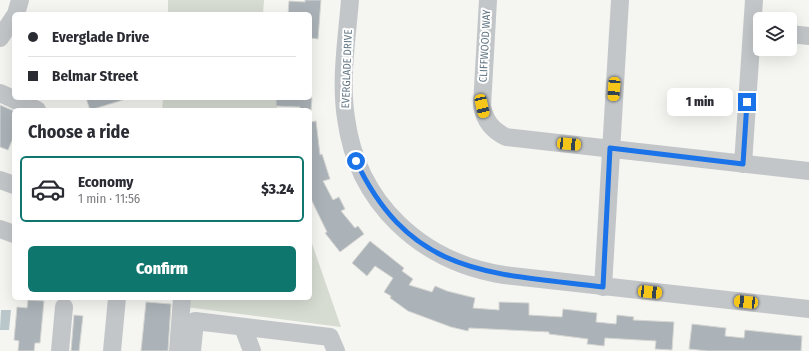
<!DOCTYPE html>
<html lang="en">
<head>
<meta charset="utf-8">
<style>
  body { margin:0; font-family:"Fira Sans Condensed",sans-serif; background:#f2f2f3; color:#2b2b33; height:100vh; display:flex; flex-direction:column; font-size:15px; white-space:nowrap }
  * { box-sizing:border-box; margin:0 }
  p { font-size:13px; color:#7c7c81 }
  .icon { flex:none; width:22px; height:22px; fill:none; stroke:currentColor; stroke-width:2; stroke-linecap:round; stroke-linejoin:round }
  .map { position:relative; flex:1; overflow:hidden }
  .details { position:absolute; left:12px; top:108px; width:300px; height:192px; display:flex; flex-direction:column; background:#fff; border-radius:6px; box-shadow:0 4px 16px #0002 }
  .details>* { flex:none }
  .banner { position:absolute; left:12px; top:12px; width:300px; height:88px; border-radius:6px; box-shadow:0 4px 16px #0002; display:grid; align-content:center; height:88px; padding:0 16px; background:#fff }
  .buttons { position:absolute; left:753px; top:12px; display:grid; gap:8px }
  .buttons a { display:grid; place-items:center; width:44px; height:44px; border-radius:6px; background:#fff; box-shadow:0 4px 16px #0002; font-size:20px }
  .end { position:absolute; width:18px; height:18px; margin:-9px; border:5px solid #1a73e8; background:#fff; box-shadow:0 0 0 2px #fff }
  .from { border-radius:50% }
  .bubble { position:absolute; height:28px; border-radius:6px; background:#fff; box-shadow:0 4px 16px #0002; font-size:13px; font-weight:800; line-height:28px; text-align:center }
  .car { position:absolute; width:12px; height:24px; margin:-12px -6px; border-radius:5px; box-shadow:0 0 3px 1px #0007; background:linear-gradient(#f5c518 24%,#345 0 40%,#f5c518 0 76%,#345 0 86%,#f5c518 0) }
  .banner b { display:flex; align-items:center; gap:14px; height:38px; font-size:15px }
  .banner b+b { border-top:1px solid #e1e1e2 }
  .banner i { width:10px; height:10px; background:#2b2b33 }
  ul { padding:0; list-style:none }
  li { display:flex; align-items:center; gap:12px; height:66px; margin:0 8px 6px; padding:0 8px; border:2px solid transparent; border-radius:6px }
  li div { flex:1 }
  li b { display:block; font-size:15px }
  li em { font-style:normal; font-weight:800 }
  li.active { border-color:#0f766e }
  li>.icon { width:36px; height:36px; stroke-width:1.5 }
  h2 { padding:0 16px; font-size:18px; line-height:48px }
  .cta { display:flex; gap:8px; margin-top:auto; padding:8px 16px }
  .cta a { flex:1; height:46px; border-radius:6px; background:#0f766e; color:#fff; font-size:16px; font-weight:800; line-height:46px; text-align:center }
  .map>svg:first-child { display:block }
  .green { fill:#d6dcd1 }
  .water { fill:#b9c7cb }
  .building { fill:#abb3b8; stroke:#d6d6d3 }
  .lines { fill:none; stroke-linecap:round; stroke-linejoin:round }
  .minor { stroke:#c2c6c9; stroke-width:18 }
  .route { stroke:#1a73e8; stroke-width:5 }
  .labels { text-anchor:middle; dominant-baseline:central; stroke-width:4; stroke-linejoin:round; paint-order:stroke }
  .street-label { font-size:11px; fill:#627684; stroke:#fff }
</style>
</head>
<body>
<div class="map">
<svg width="809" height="351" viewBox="0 0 809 351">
  <rect width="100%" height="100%" fill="#f5f5f1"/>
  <g class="green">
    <path d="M168 0H264L263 14H168Z"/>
    <path d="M163 98H277V110H162Z"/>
    <path d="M310 238 341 327 178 306 180 298H310Z"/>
  </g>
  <path class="water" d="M1 310H11L9 330H0Z"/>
  <g class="building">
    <path d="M305 0H321L318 39 310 38V14H288L289 1 305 2Z"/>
    <path d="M86 98H122L123 100 90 110Z"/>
    <path d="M276 98H312L311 110H300V107L276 106Z"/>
    <path d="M0 105 14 111V136L8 150 0 147Z"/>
    <path d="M316 121 320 155 322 154 330 179 323 181 333 200 339 197 345 209 341 211 355 228 358 226 364 234 340 252 325 233 327 232 310 197V122Z"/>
    <path d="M370 241 404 268 402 271 413 279 409 285 432 292 435 286 447 291 475 298 473 308 499 310V302L529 303V315L562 317 563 309 597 313 596 322 616 324 617 315 634 317 633 320 674 322 672 350 655 349 656 341 605 338 604 346 587 344 588 339 549 334V332L469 328 468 331 451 327 408 311 390 298 391 296 384 292 393 278 375 266 367 276 352 263Z"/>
    <path d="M28 300 44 301 40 343H35L34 351H18L19 341 14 340 17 307 27 308Z"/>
    <path d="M146 302 171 304 168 351H141Z"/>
    <path d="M74 315 83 316 79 351H71Z"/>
    <path d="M692 324 726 328 725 336 744 338 745 330 802 336 801 351H708L689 349Z"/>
  </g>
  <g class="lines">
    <g class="minor">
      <path d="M350 0C347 38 340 80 346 118 357 203 421 262 504 275L809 309"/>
      <path d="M488 0 482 106C485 121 492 130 506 137L809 171"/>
      <path d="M16 14 20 0"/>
      <path d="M790 34 809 36"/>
      <path d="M0 38 14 17"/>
      <path d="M0 93 37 110"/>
      <path d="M743 164 754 0"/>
      <path d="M0 180 14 185"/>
      <path d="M0 229 14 234"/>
      <path d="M603 287 620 0"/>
      <path d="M243 327 252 351"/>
      <path d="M60 351 64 307"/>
      <path d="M112 351 117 298"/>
      <path d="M178 351 182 298"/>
      <path d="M192 351 195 321 330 337 336 351"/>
    </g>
  </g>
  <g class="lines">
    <path class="route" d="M356 161C411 277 491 273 603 287L610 148 743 164 747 102"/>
  </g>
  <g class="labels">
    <g class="street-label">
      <text transform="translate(485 46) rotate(-87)">CLIFFWOOD WAY</text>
      <text transform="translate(347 69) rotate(-88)">EVERGLADE DRIVE</text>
    </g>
  </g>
</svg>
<div class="buttons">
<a><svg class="icon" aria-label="layers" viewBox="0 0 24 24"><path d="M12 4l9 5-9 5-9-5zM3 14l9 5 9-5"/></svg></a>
</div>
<i class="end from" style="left:356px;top:161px"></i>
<i class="end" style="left:747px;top:102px"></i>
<div class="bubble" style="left:667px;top:88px;width:66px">1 min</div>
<i class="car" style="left:614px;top:89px;rotate:184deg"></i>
<i class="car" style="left:482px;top:106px;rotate:167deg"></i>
<i class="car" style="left:569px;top:144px;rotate:95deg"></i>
<i class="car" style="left:650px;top:292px;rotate:96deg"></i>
<i class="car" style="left:746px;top:302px;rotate:276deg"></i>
<div class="banner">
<b><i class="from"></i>Everglade Drive</b>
<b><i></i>Belmar Street</b>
</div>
<section class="details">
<h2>Choose a ride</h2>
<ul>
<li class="active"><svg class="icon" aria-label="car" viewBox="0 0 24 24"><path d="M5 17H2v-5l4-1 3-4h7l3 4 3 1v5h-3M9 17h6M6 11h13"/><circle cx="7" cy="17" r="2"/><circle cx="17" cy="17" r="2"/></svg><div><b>Economy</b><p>1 min · 11:56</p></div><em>$3.24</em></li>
</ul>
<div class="cta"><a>Confirm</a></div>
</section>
</div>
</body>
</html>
